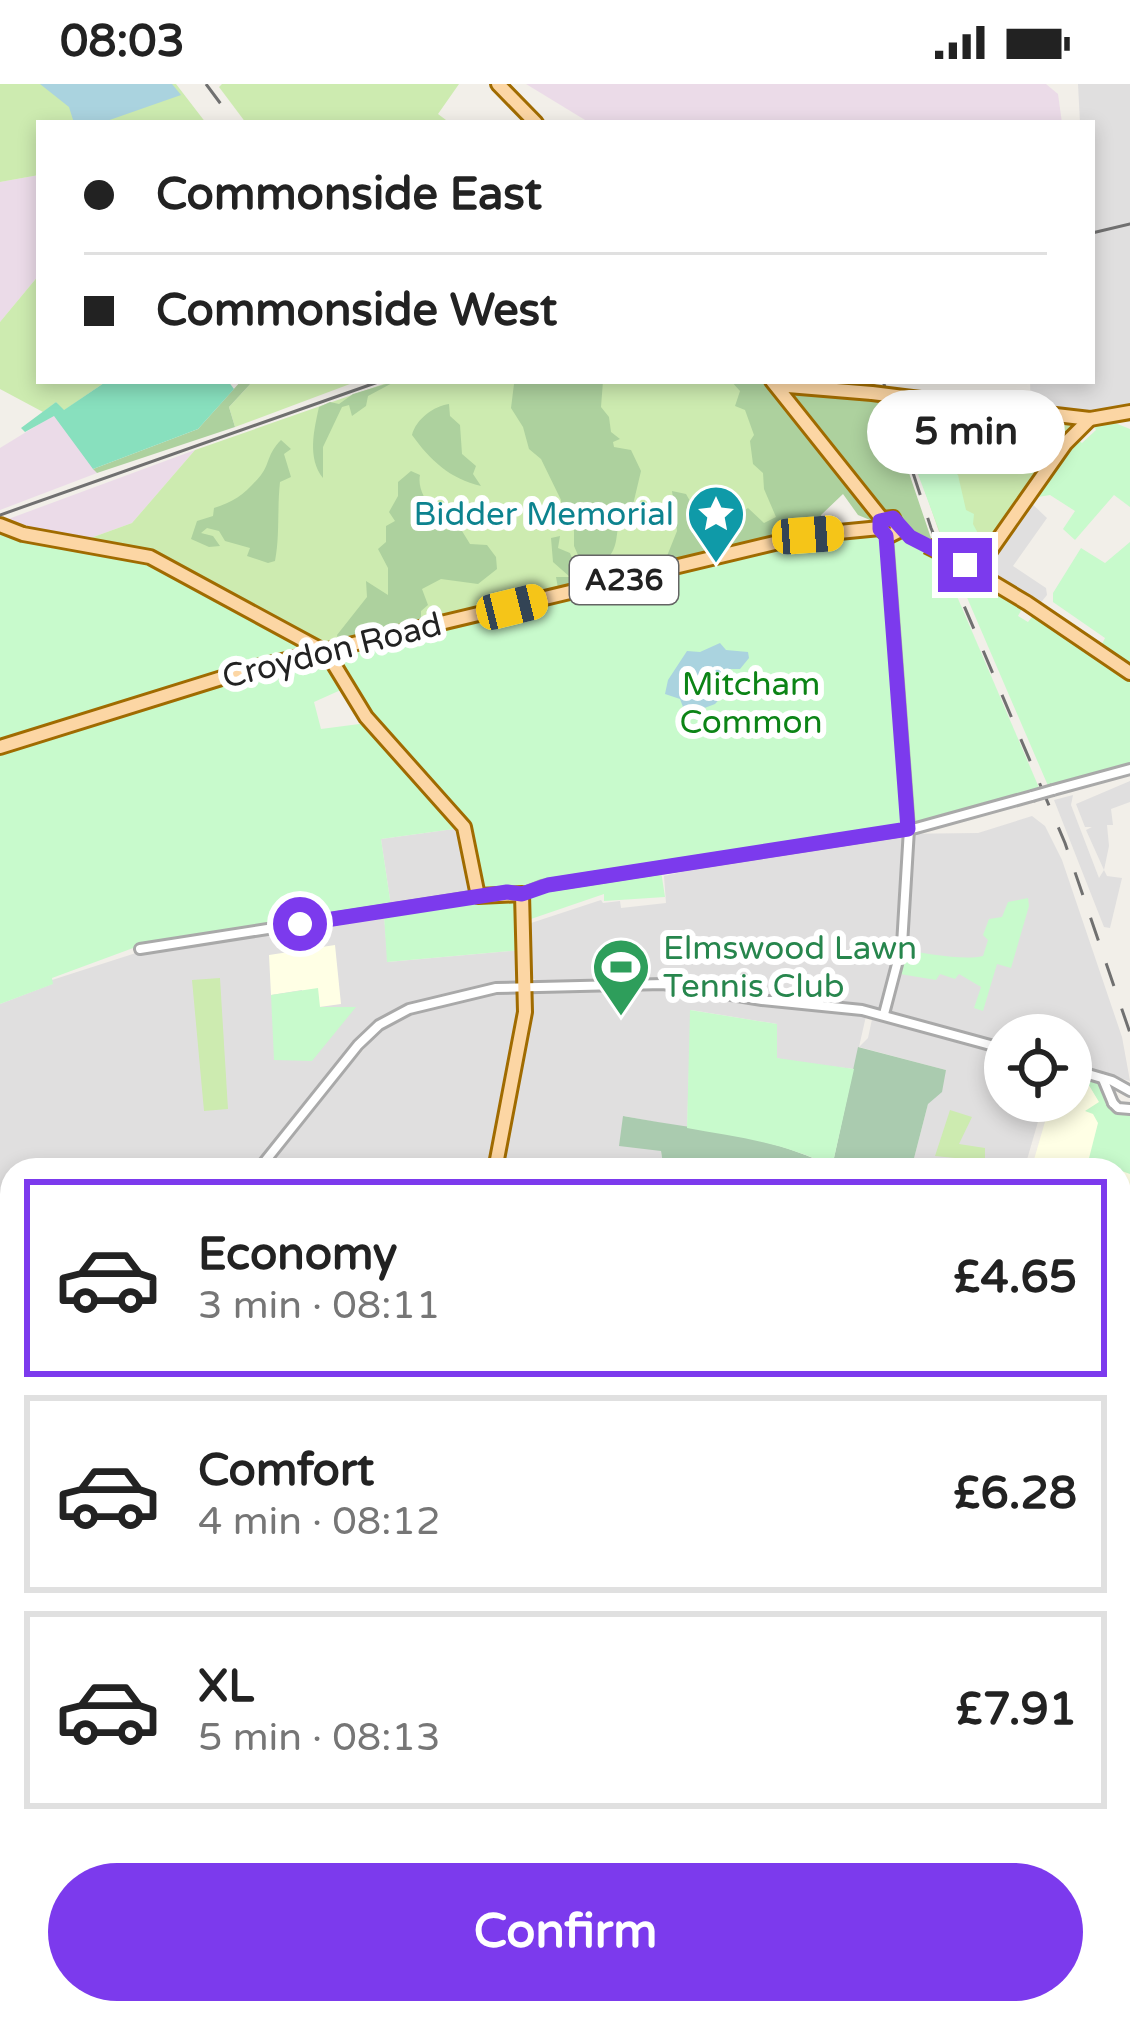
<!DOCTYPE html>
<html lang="en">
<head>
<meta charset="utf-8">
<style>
  body { margin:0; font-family:"Varela Round",sans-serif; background:#f6f6f6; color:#222; height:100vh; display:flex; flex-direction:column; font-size:45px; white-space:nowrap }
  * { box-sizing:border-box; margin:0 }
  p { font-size:39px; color:#767676 }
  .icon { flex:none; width:66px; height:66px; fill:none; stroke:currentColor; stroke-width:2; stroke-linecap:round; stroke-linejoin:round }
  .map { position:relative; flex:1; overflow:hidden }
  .drawer { position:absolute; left:0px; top:1074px; width:1131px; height:867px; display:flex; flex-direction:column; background:#fff; border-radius:36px 36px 0 0; box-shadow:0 6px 18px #0003 }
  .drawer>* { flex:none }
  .banner { position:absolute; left:36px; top:36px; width:1059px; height:264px; border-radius:0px; box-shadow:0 6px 18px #0003; display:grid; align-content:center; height:264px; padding:0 48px; background:#fff }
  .buttons { position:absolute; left:984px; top:930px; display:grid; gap:24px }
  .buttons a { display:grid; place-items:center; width:108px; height:108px; border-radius:50%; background:#fff; box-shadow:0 6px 18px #0003; font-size:60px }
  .end { position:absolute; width:54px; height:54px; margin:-27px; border:15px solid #7c3aed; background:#fff; box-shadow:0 0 0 6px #fff }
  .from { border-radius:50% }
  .bubble { position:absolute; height:84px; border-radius:42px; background:#fff; box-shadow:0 6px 18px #0003; font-size:39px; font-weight:700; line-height:84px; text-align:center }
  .car { position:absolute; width:36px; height:72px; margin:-36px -18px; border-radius:15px; box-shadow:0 0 9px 3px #0007; background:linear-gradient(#f5c518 24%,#345 0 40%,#f5c518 0 76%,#345 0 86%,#f5c518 0) }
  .banner b { display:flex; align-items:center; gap:42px; height:114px; font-size:45px }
  .banner b+b { border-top:3px solid #e0e0e0 }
  .banner i { width:30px; height:30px; background:#222 }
  ul { padding:21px 0 0; list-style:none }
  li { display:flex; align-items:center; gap:36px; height:198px; margin:0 24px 18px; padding:0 24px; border:6px solid #e0e0e0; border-radius:0px }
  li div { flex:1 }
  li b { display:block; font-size:45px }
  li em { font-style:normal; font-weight:700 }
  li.current { border-color:#7c3aed }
  li>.icon { width:108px; height:108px; stroke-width:1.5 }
  .primary-button { display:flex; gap:24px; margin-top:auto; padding:24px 48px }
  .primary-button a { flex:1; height:138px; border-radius:72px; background:#7c3aed; color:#fff; font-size:48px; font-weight:700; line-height:138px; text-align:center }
  .status { display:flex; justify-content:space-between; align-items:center; height:84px; padding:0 60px; background:#fff; direction:ltr }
  .status svg { height:33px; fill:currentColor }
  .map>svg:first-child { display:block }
  .residential { fill:#e0dfdf }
  .industrial { fill:#ebdbe8 }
  .education { fill:#ffffe5 }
  .grass { fill:#cdebb0 }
  .forest { fill:#add19e }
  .cemetery { fill:#aacbaf }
  .park { fill:#c8facc }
  .pitch { fill:#88e0be }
  .water { fill:#aad3df }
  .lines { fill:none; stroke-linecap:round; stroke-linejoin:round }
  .river { stroke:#aad3df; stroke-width:8 }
  .minor-casing { stroke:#a9a9a9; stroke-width:14 }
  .major-casing { stroke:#a06b00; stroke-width:18 }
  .highway-casing { stroke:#dc2a67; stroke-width:21 }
  .minor { stroke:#fff; stroke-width:8 }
  .major { stroke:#fcd6a4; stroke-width:12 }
  .highway { stroke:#e892a2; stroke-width:15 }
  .tram { stroke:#707070; stroke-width:3 }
  .rail { stroke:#707070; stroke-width:3; stroke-dasharray:24 24; stroke-linecap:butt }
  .minor-bridge-casing { stroke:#a9a9a9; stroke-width:14; stroke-linecap:butt }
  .major-bridge-casing { stroke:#a06b00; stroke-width:18; stroke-linecap:butt }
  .minor-bridge { stroke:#fff; stroke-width:8 }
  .major-bridge { stroke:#fcd6a4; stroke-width:12 }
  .route { stroke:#7c3aed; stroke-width:15 }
  .labels { text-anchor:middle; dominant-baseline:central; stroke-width:12; stroke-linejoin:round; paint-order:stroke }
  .shield { fill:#fff; stroke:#646464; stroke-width:3 }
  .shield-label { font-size:30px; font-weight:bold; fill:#222 }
  .culture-label { font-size:33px; fill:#0d838f; stroke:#fff; text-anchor:end }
  .street-label { font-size:33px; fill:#222; stroke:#fff }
  .park-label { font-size:33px; fill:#0c8416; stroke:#fff }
  .leisure-label { font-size:33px; fill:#27864d; stroke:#fff; text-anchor:start }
</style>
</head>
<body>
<div class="status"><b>08:03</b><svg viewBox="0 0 49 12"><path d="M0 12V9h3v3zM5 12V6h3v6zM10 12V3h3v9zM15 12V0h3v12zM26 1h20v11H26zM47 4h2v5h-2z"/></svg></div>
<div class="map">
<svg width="1130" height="1939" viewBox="0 0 1130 1939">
  <rect width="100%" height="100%" fill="#f2efe9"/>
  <g class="residential">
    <path d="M1078 0H1130V325L1106 328 1031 323 1030 297H1092V39H1080Z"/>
    <path d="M1028 416 1047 434 1013 482 1046 504 1047 511 1038 522 990 492 992 470Z"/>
    <path d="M1130 697V718L1111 725 1113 741H1107L1109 762 1104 786 1107 792 1122 794 1110 844 1104 843 1054 716 1073 711 1071 721 1099 794 1104 786 1086 746 1092 743H1085L1076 720Z"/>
    <path d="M1032 732 1045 742 1062 776 1122 953 1130 997 1071 981V951H1005V1017H1044L1024 1086H911L928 1020 946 986 859 963 854 985 787 977 777 974V940L691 926 687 1044 624 1032 661 1067 664 1086H264L300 1037 383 944 415 928 495 909 659 904 866 932 859 963 868 954 874 926 862 922 758 912 667 896 537 897 531 893 528 840 601 816 603 819 620 817 621 824 666 819 664 792 762 770 892 750 978 749Z"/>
    <path d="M461 744 473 810 391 822 381 755Z"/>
    <path d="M384 831 388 878 521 866 518 897 414 919 379 936 354 959 253 1086H12V1249L0 1252V920L52 900V896L139 868Z"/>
    <path d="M1130 1210V1746L1119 1743V1219Z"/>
    <path d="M0 1373 12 1376V1778L8 1784 0 1779V1751L6 1742 0 1738Z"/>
    <path d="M1119 1746 1130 1749V1939H1006L1007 1929H1119Z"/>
    <path d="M267 1929H504L506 1939H314L302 1931 296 1939H280Z"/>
    <path d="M512 1929H982L980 1939H514Z"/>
  </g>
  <g class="industrial">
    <path d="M526 0H1046L1058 10 1062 39H590Z"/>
    <path d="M39 91V191L0 238V98Z"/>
    <path d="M54 331 97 389 0 426V364Z"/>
    <path d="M195 366 132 439 85 456 14 444 3 437Z"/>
  </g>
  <g class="education">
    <path d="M335 861 341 920 305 925 302 906 271 911 269 871Z"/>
    <path d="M1071 988 1103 998 1111 1024 1130 1029V1147L1125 1149 1119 1148V1086H1031L1051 1017H1071Z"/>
  </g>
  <g class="grass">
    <path d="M0 0H176L206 39H39V91L0 98Z"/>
    <path d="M222 0H459L438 30 450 39H246L219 3Z"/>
    <path d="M39 191V297H107L63 327 56 318 43 328 0 305V238Z"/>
    <path d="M253 297H358L235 343 229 323Z"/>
    <path d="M392 297H770L876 431 843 409 836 411 820 429 821 446 328 563 85 456 132 439 195 366Z"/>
    <path d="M893 315 1083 334 982 473 973 477 944 462Z"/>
    <path d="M220 894 228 1025 204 1027 192 896Z"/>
    <path d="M950 1026 972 1033 959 1060 985 1064V1086H958L965 1075 935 1072Z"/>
  </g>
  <g class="forest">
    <path d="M241 297H253L229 323 235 343 97 389 93 385 198 345Z"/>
    <path d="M396 297 368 312 366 322 352 332 349 321 342 323 323 363V394C307 374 314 346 319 323L330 318 339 320 353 310Z"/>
    <path d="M522 297H603L601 323 609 333 611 348 620 355 613 358 614 363 631 366 641 387 632 425 620 433C615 453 619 465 604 478L610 484V494L543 508 558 504 556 493H570L553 478 551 454 560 452 558 464 570 469 578 490 585 487 574 462V445L562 426 561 416 541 375 529 365 523 343 511 324 514 300Z"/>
    <path d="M731 297H770L819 365 877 434 870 436 858 431 843 410 821 431 824 446 663 482 677 447 672 407 686 410C692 421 697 428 711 427L723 439 748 424 764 439 776 433 764 405 763 389 753 380 750 357 754 351 745 326 735 322 740 307Z"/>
    <path d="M785 303 884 315 932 457 908 446 896 432 884 431 823 358Z"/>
    <path d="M449 320 450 332 460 341 462 370 476 382 473 390 481 402C450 395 430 376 412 351 416 335 434 322 449 320Z"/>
    <path d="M281 356 291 365 284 370 291 393 280 398C277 425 280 452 275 477L268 479 247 472 250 464 225 457 219 447 207 444 201 449 213 452 220 462 209 463 191 455 197 437 213 432 214 424C235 418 247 408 261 391 270 379 267 370 281 356Z"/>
    <path d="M411 387 420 391C417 405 428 424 441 431L443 445 462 447 470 460 487 461 496 473 497 485 478 500 441 495 422 505 428 521 421 527V534L442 536 339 560 337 551 367 513 366 497 388 511V484L378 465 386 458V442L395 437 389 428 398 412V398Z"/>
  </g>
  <path class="cemetery" d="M858 963 946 986 942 1008 928 1020 911 1086H664L661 1067 619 1062 623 1032C692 1045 769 1050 832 1083Z"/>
  <g class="park">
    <path d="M897 315 938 319 941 341 937 357 946 379 958 391 966 426 974 430 973 440 982 457 989 459 981 472 967 475 945 462 913 377Z"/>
    <path d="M1110 337 1130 345V423L1114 411 1075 456 1063 445 1075 427 1050 411 1038 413 1033 410 1077 355 1082 359 1096 346 1092 338Z"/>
    <path d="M0 446 141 475 317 567 343 605 314 618 321 645 367 639 461 744 381 755 391 822 144 860 52 894 53 900 0 920Z"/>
    <path d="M878 450 884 455 904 738 897 743 483 809 470 753 366 631 335 574 813 455Z"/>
    <path d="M900 454 941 475 1040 706 914 739 891 462Z"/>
    <path d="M1130 458V581L1129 583 1100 564 1105 554 1053 518V509L1081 464 1105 479Z"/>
    <path d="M953 481 1024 521 1018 532 1028 538 1035 529 1130 594V682L1049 704Z"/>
    <path d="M661 787 665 813 604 817V810L528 836 527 815 531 810Z"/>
    <path d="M504 812 517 814 521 866 387 878 384 831Z"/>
    <path d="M1028 814 1029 822 1011 884 997 880 983 927 974 924 981 903 959 890 955 895 940 890 936 896 900 890 905 866C925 869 964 877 983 872L988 856 983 851 989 835 1002 833 1008 818Z"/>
    <path d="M318 904 320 923H356L312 977 274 976 271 911Z"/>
    <path d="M690 926 777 940V974L854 985 832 1083C787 1059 737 1053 687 1044Z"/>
    <path d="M1084 993 1106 1003 1114 1026 1130 1029V1090L1119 1086H1086L1098 1039 1093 1030 1085 1027 1099 1018Z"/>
  </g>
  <path class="pitch" d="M107 297H228L234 305 198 345 93 385 54 332 25 348 21 344 56 318 64 326Z"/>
  <g class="water">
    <path d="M40 0H172L181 11 101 39H74L69 23Z"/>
    <path d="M720 559 726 566 748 568 749 574 740 585H723V590L735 598 715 620 686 631 680 615 665 610 668 596 687 567 700 568Z"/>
  </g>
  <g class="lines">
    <g class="river">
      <path d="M1119 1745 1130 1747"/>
      <path d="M576 1936 580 1933"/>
    </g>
    <defs>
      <g id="minor">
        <path d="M1053 706 1130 685"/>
        <path d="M522 810 542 802 916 744 1032 712"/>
        <path d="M140 865 478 812"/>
        <path d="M884 930 902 861 909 745 887 452"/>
        <path d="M1071 985 1112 997 1130 1007"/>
        <path d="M1103 995 1113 1019"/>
        <path d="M1113 1019 1118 1024 1130 1025"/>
        <path d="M258 1086 358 961 379 941 409 925 496 904 663 900 762 916 862 926 1005 965"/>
        <path d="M1119 1214 1130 1203"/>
        <path d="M0 1256 12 1253"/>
      </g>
      <g id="major">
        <path d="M498 0 536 39"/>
        <path d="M772 297 882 435"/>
        <path d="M776 301 872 309"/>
        <path d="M904 313 1090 335 1130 328"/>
        <path d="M0 441 23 450 150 473 327 569 366 633 464 743 478 812 522 810 525 928 495 1086"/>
        <path d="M880 444 889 452 899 447 893 434 882 435"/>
        <path d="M957 477 1027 519 1130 589"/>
        <path d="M976 487 1065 360 1090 335"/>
        <path d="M0 663 257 583 808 451 880 444"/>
        <path d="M1001 1939 1002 1929"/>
      </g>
      <g id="highway">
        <path d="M0 1786 12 1793"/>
        <path d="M222 1929 235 1939"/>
      </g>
    </defs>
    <use href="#minor" class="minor-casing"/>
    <use href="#major" class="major-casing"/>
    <use href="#highway" class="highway-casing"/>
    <use href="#minor" class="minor"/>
    <use href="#major" class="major"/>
    <use href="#highway" class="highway"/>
    <g class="tram">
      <path d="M1092 149 1130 140"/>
      <path d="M0 431 381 297"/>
    </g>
    <g class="rail">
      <path d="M206 0 235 39"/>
      <path d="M883 297 931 444 1065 759 1130 949"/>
    </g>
    <defs>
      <path id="minor-bridge" d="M1032 712 1053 706"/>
      <g id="major-bridge">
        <path d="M872 309 904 313"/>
        <path d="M927 462 957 477"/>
      </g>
    </defs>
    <use href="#minor-bridge" class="minor-bridge-casing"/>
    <use href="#major-bridge" class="major-bridge-casing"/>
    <use href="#minor-bridge" class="minor-bridge"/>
    <use href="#major-bridge" class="major-bridge"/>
  </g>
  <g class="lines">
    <path class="route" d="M300 840 507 808 522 810 548 801 908 745 886 452 880 445V437L893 434 910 453 965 481"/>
  </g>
  <defs>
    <symbol id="sight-pin" viewBox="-11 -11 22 30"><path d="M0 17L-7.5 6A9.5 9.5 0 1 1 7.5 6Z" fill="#0f9aa8" stroke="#fff"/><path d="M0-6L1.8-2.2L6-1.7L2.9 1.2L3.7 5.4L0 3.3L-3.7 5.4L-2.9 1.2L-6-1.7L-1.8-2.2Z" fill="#fff"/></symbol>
    <symbol id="stadium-pin" viewBox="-11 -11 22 30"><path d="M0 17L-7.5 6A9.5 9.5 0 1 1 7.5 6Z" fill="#2e9e5b" stroke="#fff"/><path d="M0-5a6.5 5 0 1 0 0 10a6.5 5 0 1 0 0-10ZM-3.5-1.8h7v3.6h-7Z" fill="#fff"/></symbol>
  </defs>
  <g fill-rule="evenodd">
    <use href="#sight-pin" x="683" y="397" width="66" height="90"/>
    <use href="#stadium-pin" x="588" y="850" width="66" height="90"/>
  </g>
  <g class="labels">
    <rect class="shield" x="570" y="472" width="108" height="48" rx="9"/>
    <g class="shield-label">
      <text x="624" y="496">A236</text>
    </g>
    <g class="culture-label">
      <text x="674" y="430">Bidder Memorial</text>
    </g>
    <g class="street-label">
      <text transform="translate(332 567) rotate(-14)">Croydon Road</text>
    </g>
    <g class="park-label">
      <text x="751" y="600">Mitcham<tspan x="751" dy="38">Common</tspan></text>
    </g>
    <g class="leisure-label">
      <text x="663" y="864">Elmswood Lawn<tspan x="663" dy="38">Tennis Club</tspan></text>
    </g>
  </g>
</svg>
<div class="buttons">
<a><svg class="icon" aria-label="locate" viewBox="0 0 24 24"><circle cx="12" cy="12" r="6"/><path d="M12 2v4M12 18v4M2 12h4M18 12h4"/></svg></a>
</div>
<i class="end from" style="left:300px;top:840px"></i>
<i class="end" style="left:965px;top:481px"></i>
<div class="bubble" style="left:867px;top:306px;width:198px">5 min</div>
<i class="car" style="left:808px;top:451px;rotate:86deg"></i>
<i class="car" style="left:512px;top:523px;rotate:76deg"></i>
<div class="banner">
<b><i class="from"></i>Commonside East</b>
<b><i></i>Commonside West</b>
</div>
<section class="drawer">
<ul>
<li class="current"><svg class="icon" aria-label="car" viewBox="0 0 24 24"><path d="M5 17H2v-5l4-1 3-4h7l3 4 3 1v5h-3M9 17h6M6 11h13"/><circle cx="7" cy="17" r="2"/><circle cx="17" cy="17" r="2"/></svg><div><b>Economy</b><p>3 min · 08:11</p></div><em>£4.65</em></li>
<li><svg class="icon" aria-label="car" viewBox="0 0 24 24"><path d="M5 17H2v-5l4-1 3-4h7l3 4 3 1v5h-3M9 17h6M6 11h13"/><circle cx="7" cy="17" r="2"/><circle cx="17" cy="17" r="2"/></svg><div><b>Comfort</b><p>4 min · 08:12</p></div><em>£6.28</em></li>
<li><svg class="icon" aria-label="car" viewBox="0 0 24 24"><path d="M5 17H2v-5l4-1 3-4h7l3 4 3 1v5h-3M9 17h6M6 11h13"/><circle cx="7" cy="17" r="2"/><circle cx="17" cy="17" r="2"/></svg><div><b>XL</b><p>5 min · 08:13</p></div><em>£7.91</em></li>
</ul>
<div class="primary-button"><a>Confirm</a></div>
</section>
</div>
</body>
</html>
